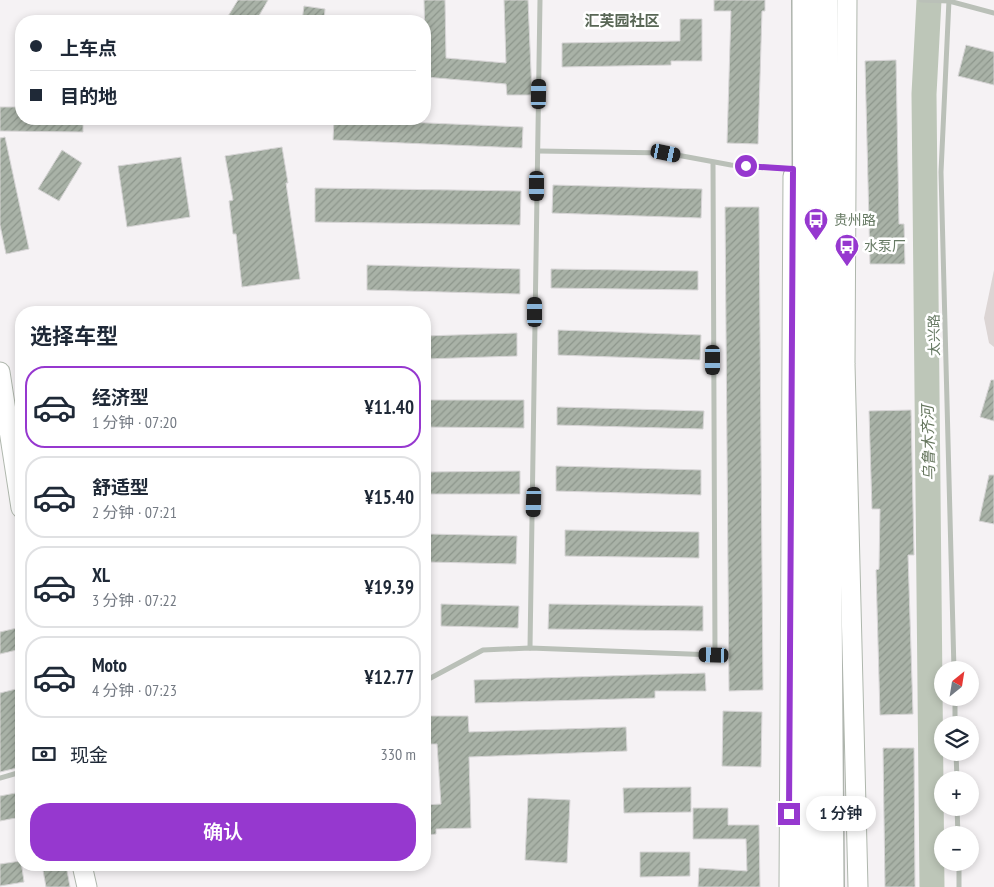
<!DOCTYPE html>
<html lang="zh">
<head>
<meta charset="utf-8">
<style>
  body { margin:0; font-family:"PT Sans Narrow","Noto Sans SC",sans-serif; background:#f6f6f7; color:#1f2937; height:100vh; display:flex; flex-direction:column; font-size:19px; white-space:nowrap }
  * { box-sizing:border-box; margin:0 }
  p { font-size:16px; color:#747a83 }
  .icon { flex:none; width:28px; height:28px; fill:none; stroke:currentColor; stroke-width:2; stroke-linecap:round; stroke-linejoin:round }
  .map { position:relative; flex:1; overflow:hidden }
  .sheet { position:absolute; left:15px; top:306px; width:416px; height:565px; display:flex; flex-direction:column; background:#fff; border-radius:20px; box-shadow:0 2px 8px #0003 }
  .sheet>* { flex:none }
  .hud { position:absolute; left:15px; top:15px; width:416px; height:110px; border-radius:20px; box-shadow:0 2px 8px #0003; display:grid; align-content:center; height:110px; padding:0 15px; background:#fff }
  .needle { width:32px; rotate:30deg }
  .tools { position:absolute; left:934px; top:661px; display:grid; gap:10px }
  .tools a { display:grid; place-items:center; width:45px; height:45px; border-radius:50%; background:#fff; box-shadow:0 2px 8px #0003; font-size:25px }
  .end { position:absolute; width:22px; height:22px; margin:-11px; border:6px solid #9638cf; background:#fff; box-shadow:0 0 0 2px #fff }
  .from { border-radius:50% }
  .bubble { position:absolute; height:35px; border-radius:18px; background:#fff; box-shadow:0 2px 8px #0003; font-size:16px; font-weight:600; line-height:35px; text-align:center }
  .car { position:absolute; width:15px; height:30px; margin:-15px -8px; border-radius:6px; box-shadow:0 0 4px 1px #0007; background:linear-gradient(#222 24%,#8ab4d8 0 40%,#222 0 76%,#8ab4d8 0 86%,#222 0) }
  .hud b { display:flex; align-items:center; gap:18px; height:48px; font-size:19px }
  .hud b+b { border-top:1px solid #e0e1e3 }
  .hud i { width:12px; height:12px; background:#1f2937 }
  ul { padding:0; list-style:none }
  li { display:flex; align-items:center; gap:15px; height:82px; margin:0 10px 8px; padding:0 5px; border:2px solid #e0e1e3; border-radius:20px }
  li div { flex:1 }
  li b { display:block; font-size:19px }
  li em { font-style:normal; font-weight:600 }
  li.selected { border-color:#9638cf }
  li>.icon { width:45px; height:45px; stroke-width:1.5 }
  h2 { padding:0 15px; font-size:22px; line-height:60px }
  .pay { display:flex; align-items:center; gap:12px; height:55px; padding:0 15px; font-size:19px }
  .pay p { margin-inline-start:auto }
  .primary-button { display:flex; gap:10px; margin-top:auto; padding:10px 15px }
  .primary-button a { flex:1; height:58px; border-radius:20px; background:#9638cf; color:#fff; font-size:20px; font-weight:600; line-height:58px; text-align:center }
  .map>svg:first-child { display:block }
  .pitch { fill:#dcd5d4 }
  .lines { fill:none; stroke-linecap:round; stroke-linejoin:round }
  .river { stroke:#bdc6b8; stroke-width:25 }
  .building { fill:url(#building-hatch); stroke:#d7d5d6 }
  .secondary-casing { stroke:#afb7ad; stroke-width:21 }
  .highway-casing { stroke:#aeb4ad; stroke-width:28 }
  .street { stroke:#bac0b8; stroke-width:5 }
  .secondary { stroke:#fff; stroke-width:19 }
  .highway { stroke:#fff; stroke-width:25 }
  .route { stroke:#9638cf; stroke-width:6 }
  .labels { text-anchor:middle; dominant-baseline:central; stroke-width:5; stroke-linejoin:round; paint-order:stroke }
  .poi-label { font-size:14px; fill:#677a64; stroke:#fff; text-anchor:start }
  .street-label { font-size:14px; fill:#677a64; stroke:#fff }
  .neighbourhood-label { font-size:15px; font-weight:bold; fill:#586655; stroke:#fff }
  .water-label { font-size:15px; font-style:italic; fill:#66765e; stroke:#fff }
</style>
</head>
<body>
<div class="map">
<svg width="994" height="887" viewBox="0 0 994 887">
  <defs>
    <pattern id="building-hatch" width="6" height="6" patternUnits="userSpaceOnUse" patternTransform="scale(1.25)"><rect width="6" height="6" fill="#a9b2a7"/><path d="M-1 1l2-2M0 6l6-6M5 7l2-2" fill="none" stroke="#8d968c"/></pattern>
  </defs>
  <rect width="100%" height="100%" fill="#f5f2f4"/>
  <path class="pitch" d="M994 270V347L989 343 984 318Z"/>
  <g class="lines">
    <path class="river" d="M929 0 924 94 932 887"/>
  </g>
  <g class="building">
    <path d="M238 0H268L256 21H225Z"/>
    <path d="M424 0H445L446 58 506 63 504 0H528L532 95H507L506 84 426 77Z"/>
    <path d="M714 0H765V11H762L758 144 727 143 731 11H714Z"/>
    <path d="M304 6 325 9 324 21H302Z"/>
    <path d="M680 19H702V61H671V65L562 67V43L680 41Z"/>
    <path d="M966 45 994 52V85L958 76Z"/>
    <path d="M896 60 899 224H904L905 264H870L865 61Z"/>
    <path d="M0 107H21V119H83V132L0 131Z"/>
    <path d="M334 119 523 127 522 148 333 140Z"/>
    <path d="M5 137 29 249 6 254 0 225V138Z"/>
    <path d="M282 147 288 183H286L300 279 242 287 236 234H233L229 201 233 200 225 156Z"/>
    <path d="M62 150 82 163 59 201 38 189Z"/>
    <path d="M181 157 190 217 127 227 118 166Z"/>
    <path d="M553 185 702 189 701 218 552 213Z"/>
    <path d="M315 188 521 191 520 225 315 222Z"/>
    <path d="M725 207H759L763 690 729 691Z"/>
    <path d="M367 265 520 269V294L367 290Z"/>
    <path d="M551 269 698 271V290L551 288Z"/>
    <path d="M558 330 701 335 700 360 558 355Z"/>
    <path d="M517 333V356L425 359V336Z"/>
    <path d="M991 380H994V421L980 417Z"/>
    <path d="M425 400H524V428L425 427Z"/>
    <path d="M557 407 704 411 703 429 557 425Z"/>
    <path d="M911 410 914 555H908L913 714 880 715 876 570 879 569 880 509H872L869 411Z"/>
    <path d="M556 466 701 470V495L556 491Z"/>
    <path d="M520 471V494H428V472Z"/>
    <path d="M989 475H994V524L979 521Z"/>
    <path d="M565 530 699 532V558L565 556Z"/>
    <path d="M429 534 517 536 516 564 429 562Z"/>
    <path d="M441 604 519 606 518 628 441 626Z"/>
    <path d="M549 604 703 606V631L548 629Z"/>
    <path d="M21 627V649L0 654V632Z"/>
    <path d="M705 673 706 691H655V698L475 703 474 680Z"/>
    <path d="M20 688 21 767 0 772V693Z"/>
    <path d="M723 711 762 712 761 767 722 766Z"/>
    <path d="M425 716H468L469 732 626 727 627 751 469 757 471 828 436 829V834L425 835V805L441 804 437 744H425Z"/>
    <path d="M883 748H914L915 887H885Z"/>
    <path d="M691 787V812L624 813 623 788Z"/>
    <path d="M21 792V817L0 821V796Z"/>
    <path d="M528 798 570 800 567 863 525 860Z"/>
    <path d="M693 808H728V825H759L760 887H698L699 868 747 871 746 839H693Z"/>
    <path d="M640 852H690V876L640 877Z"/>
    <path d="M21 861 24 882 0 886V864Z"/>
    <path d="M42 865H66L70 887H46Z"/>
  </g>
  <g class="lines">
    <defs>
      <g id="secondary">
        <path d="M847 0 845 364 858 887"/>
        <path d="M0 372 21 508"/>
        <path d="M82 865 87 887"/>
        <path d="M789 887 793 176"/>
      </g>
      <g id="highway">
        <path d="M805 0 808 887"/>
        <path d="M825 0 831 887"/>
      </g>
    </defs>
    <use href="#secondary" class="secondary-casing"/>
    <use href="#highway" class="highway-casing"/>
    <g class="street">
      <path d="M921 0 949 1 994 13"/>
      <path d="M949 0 941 172 954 670"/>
      <path d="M538 151 666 153 731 165 793 169"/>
      <path d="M530 648 540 0"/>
      <path d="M425 681 483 650 530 648 715 655 713 163"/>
      <path d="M955 698V725"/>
      <path d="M956 752 957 780"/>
      <path d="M0 778 21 772"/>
      <path d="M957 808 958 835"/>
      <path d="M959 862V887"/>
    </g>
    <use href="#secondary" class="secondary"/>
    <use href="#highway" class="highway"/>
  </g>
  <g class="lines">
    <path class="route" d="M746 166 793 169 789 814"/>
  </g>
  <defs>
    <symbol id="bus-pin" viewBox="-11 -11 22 30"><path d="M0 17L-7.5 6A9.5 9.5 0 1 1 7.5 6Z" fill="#9638cf" stroke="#fff"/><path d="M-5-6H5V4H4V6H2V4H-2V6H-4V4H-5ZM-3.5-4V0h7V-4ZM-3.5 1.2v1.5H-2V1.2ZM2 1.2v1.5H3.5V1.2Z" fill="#fff"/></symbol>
  </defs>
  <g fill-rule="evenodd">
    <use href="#bus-pin" x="802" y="206" width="28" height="38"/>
    <use href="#bus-pin" x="833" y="232" width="28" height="38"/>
  </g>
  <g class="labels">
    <g class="poi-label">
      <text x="834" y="220">贵州路</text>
      <text x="864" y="246">水泵厂</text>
    </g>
    <g class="street-label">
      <text transform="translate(934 335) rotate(-91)">太兴路</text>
    </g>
    <g class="neighbourhood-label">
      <text x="622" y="20">汇芙园社区</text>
    </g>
    <g class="water-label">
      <text transform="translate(928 443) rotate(-91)">乌鲁木齐河</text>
    </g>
  </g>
</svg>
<div class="tools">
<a><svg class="needle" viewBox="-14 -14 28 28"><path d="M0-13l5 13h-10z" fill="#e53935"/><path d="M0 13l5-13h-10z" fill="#747a83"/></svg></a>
<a><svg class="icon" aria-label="layers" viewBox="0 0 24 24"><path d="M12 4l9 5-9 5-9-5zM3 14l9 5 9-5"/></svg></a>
<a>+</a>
<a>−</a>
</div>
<i class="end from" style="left:746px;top:166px"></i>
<i class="end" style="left:789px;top:814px"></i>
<div class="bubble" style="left:806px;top:796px;width:70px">1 分钟</div>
<i class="car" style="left:539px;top:94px;rotate:1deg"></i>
<i class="car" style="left:666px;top:153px;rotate:102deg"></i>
<i class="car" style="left:537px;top:186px;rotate:180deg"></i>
<i class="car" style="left:535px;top:312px;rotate:0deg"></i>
<i class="car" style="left:713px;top:360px;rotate:180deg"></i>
<i class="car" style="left:534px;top:502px;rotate:182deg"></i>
<i class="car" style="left:714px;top:655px;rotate:272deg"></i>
<div class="hud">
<b><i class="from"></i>上车点</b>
<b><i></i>目的地</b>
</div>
<section class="sheet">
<h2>选择车型</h2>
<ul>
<li class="selected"><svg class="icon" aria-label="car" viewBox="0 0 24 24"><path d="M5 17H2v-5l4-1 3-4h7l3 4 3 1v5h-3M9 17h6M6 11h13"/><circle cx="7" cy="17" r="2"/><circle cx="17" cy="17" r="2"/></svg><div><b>经济型</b><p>1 分钟 · 07:20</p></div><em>¥11.40</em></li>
<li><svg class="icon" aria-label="car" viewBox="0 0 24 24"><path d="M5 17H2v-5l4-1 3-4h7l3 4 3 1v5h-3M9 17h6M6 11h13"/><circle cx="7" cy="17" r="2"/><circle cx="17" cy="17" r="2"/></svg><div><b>舒适型</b><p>2 分钟 · 07:21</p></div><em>¥15.40</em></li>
<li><svg class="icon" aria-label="car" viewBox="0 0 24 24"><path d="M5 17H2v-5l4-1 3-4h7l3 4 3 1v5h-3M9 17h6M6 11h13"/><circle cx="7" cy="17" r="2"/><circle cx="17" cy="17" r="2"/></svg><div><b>XL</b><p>3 分钟 · 07:22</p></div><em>¥19.39</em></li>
<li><svg class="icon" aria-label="car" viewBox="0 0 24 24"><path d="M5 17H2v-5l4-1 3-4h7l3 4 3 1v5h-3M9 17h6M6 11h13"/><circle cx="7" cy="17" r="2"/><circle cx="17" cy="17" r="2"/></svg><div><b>Moto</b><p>4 分钟 · 07:23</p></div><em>¥12.77</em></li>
</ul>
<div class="pay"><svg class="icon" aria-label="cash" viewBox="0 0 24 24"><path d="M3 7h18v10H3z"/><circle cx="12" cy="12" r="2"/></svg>现金<p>330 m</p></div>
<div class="primary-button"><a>确认</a></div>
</section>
</div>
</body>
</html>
